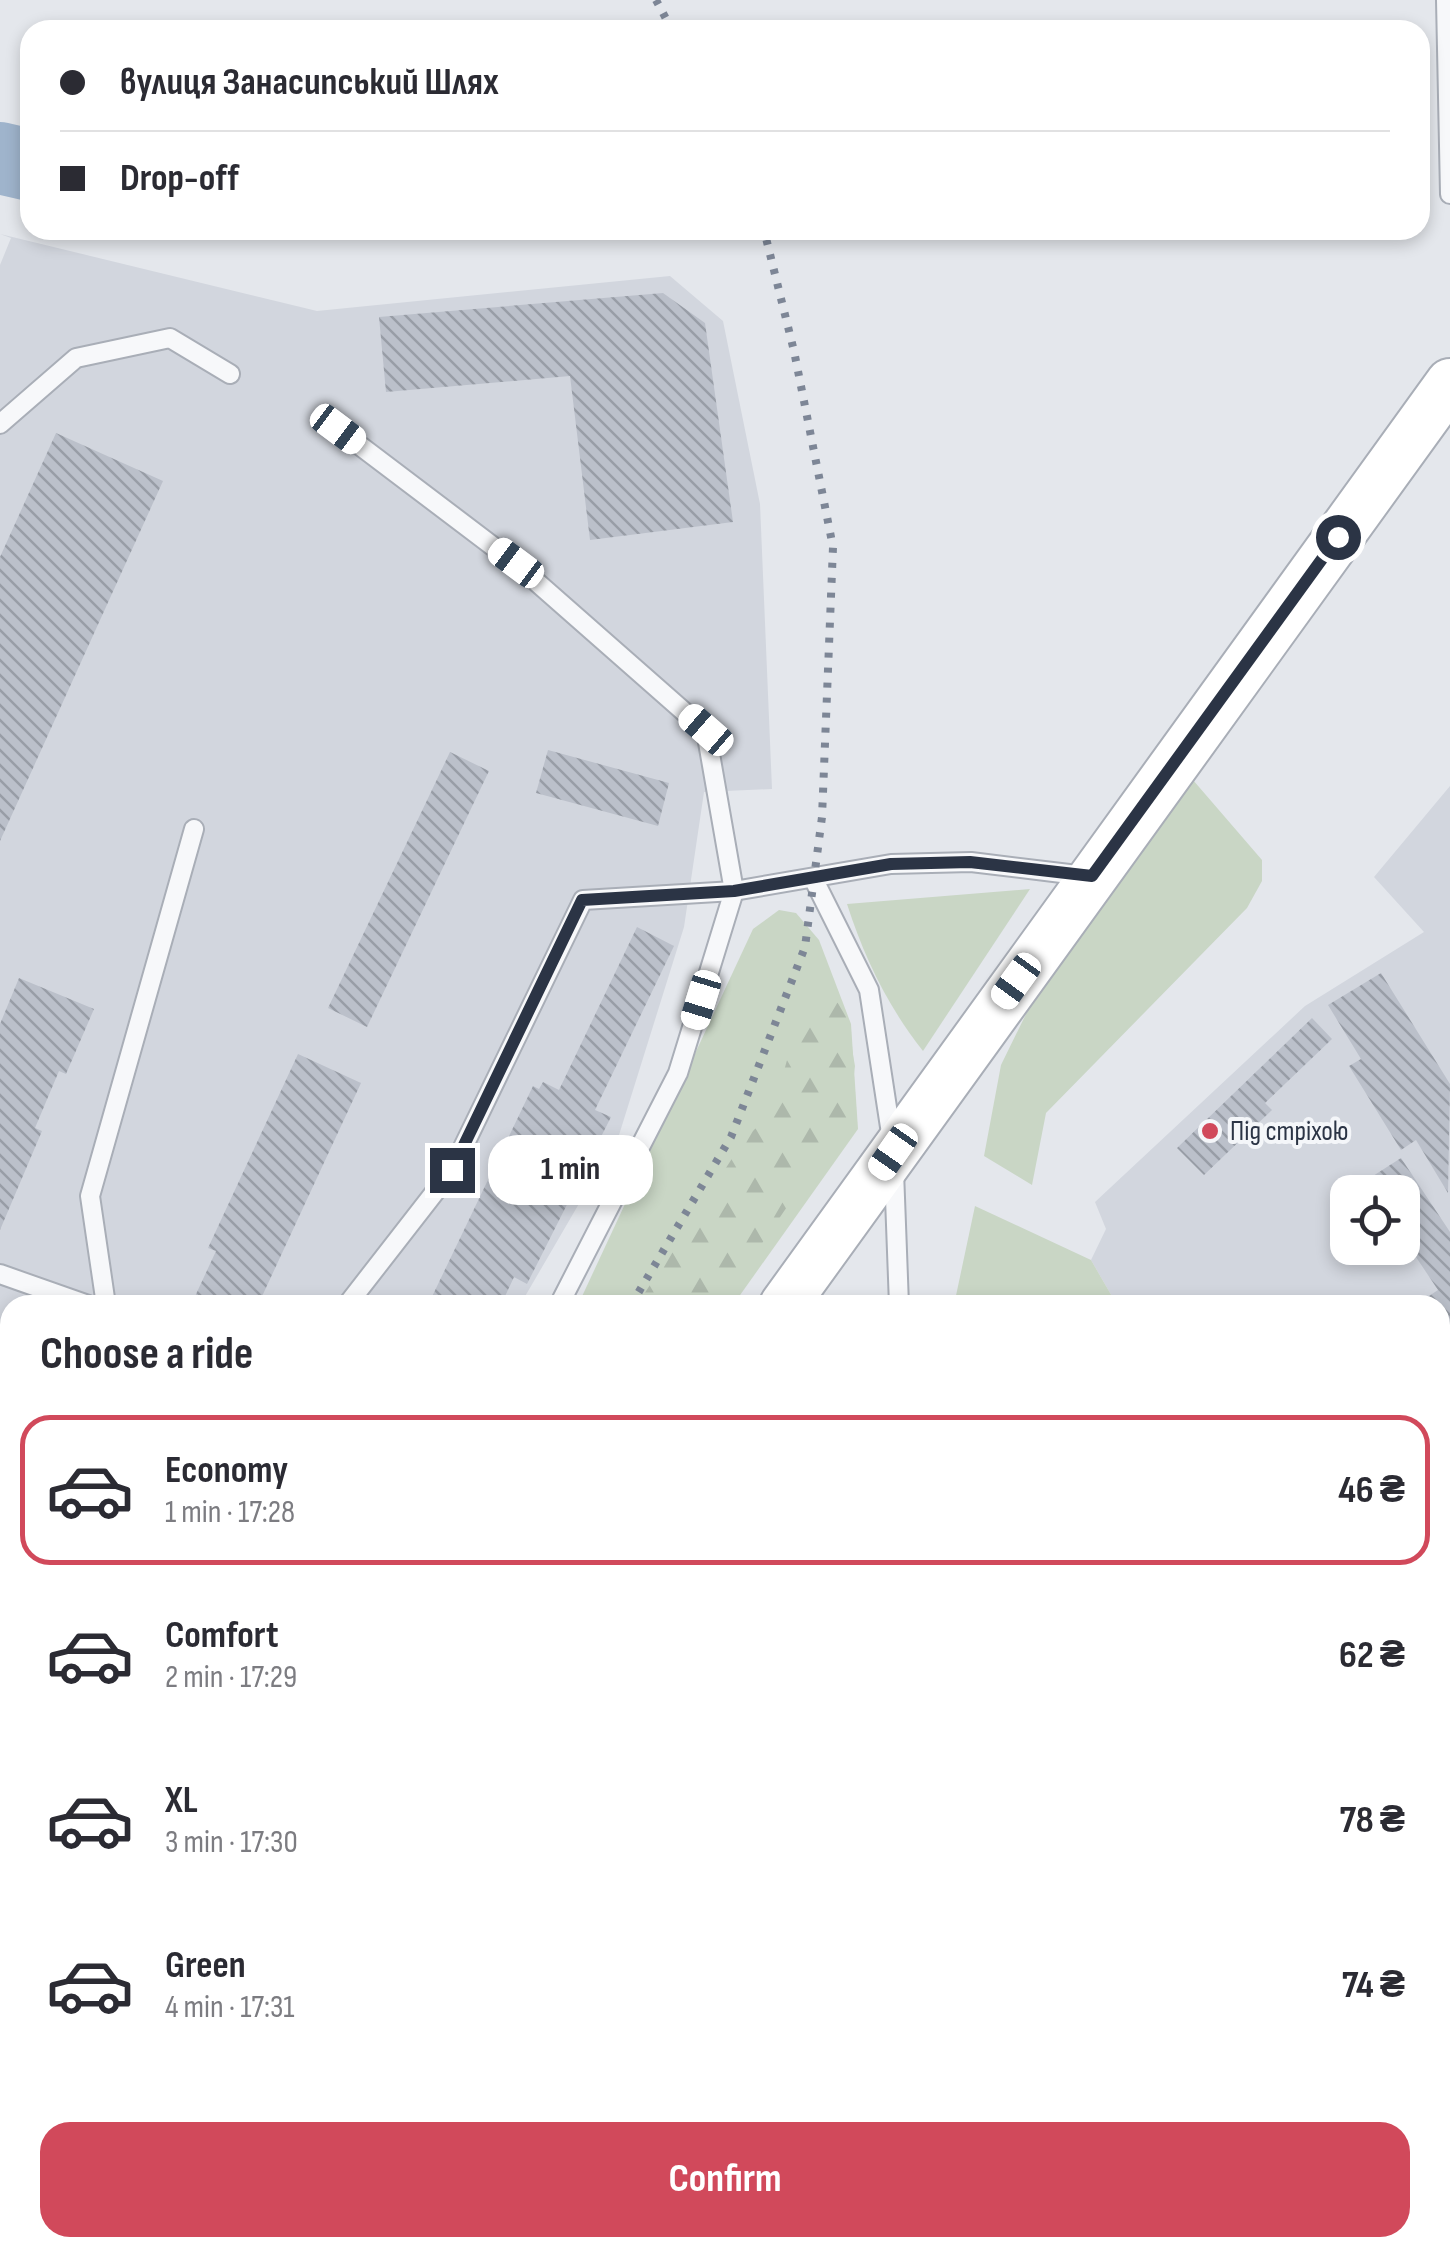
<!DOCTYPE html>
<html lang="en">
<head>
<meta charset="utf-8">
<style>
  body { margin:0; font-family:"Sofia Sans Condensed",sans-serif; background:#f2f2f3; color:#2b2b33; height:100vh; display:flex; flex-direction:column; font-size:38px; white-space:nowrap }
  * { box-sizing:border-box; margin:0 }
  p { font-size:32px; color:#7c7c81 }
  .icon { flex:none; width:55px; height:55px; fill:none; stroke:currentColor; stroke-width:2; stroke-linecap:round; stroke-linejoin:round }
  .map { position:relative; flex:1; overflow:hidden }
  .drawer { position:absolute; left:0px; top:1295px; width:1450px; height:962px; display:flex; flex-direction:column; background:#fff; border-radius:30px 30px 0 0; box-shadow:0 5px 15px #0003 }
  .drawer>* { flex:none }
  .banner { position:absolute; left:20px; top:20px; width:1410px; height:220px; border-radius:30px; box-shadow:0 5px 15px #0003; display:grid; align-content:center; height:220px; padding:0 40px; background:#fff }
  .fabs { position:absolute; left:1330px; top:1175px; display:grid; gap:20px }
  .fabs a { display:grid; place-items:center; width:90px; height:90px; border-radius:20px; background:#fff; box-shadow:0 5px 15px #0003; font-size:50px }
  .end { position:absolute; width:45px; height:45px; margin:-22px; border:12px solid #2b3445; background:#fff; box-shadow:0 0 0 5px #fff }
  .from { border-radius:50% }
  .bubble { position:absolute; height:70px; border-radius:30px; background:#fff; box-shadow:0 5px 15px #0003; font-size:32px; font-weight:700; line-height:70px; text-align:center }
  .car { position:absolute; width:30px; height:60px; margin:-30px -15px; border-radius:12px; box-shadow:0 0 8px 2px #0007; background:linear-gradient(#fff 24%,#345 0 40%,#fff 0 76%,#345 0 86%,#fff 0) }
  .banner b { display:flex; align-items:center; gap:35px; height:95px; font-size:38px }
  .banner b+b { border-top:2px solid #e1e1e2 }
  .banner i { width:25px; height:25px; background:#2b2b33 }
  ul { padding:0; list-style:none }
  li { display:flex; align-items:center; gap:30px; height:150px; margin:0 20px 15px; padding:0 20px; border:5px solid transparent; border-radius:30px }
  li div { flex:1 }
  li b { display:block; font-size:38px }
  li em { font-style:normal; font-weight:700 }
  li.active { border-color:#d1495b }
  li>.icon { width:90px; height:90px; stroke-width:1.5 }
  h2 { padding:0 40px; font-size:45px; line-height:120px }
  .cta { display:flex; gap:20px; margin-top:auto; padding:20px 40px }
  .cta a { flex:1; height:115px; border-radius:30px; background:#d1495b; color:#fff; font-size:40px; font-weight:700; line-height:115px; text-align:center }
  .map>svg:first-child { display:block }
  .built { fill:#d2d6de; fill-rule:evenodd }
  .green { fill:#c9d6c5 }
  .forest { fill:url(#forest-firs) }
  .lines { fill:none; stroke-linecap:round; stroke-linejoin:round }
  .river { stroke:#9fb4cc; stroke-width:72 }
  .building { fill:url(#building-back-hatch) }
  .lane-casing { stroke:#a9aeb7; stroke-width:22 }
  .secondary-casing { stroke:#a9aeb7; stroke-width:52 }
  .path { stroke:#c2c5cb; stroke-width:6; stroke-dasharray:8 8; stroke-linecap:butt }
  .lane { stroke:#f7f8fa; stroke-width:18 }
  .secondary { stroke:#fff; stroke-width:48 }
  .rail { stroke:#7d8696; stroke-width:8; stroke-dasharray:5 10; stroke-linecap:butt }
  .route { stroke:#2b3445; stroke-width:12 }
  .poi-dot { fill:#d1495b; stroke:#f4f6f9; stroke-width:4 }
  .labels { text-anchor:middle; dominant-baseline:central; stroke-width:8; stroke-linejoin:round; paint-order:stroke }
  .poi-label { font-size:28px; fill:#2b3445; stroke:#f4f6f9; text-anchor:start }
</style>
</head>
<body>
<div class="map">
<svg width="1450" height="2256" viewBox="0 0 1450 2256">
  <defs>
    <pattern id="forest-firs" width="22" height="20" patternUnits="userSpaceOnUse" patternTransform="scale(2.5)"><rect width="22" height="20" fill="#c9d6c5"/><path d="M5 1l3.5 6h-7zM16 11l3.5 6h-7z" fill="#adb8ab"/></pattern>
    <pattern id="building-back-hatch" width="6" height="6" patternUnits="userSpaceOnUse" patternTransform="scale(2.5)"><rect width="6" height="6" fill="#bbc0ca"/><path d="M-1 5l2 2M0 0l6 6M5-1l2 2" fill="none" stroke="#989da6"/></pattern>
  </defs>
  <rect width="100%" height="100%" fill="#e4e7ec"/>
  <g class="built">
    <path d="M0 234 317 311 670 276 723 321 760 504 772 789 704 792 684 927 619 1135 520 1305H10V1721L0 1726V265L11 238Z"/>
    <path d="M1450 786V1403L1440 1410V1305H1117L1091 1260 1106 1229 1095 1202 1305 1006 1424 932 1374 877ZM1348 1192H1402V1248H1348Z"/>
    <path d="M1440 1732 1450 1736V2256H1024L1006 2248H1440Z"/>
  </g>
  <g class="green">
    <path d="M1193 780 1262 860V881L1247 908 1046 1113 1032 1185 984 1156 1001 1065 1028 1010Z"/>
    <path d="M1030 889 923 1051C888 1007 864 957 847 904Z"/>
    <path d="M779 910 796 913 819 940 851 1024 858 1129 733 1305H578L753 929Z"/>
    <path d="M975 1206 1091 1260 1117 1305H954Z"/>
    <path d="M1450 1469V1742L1440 1738V1476Z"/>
    <path d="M10 1774V1922L0 1921V1781Z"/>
    <path d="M0 2038 10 2039V2248H296L289 2256H0Z"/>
  </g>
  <g class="forest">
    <path d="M812 994 829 995 845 1009 855 1066 849 1116 720 1305H637L746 1137 772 1114 799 1017Z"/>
    <path d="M0 2216 10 2219V2248H91L99 2256H0Z"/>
    <path d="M496 2248H787L805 2256H520Z"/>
  </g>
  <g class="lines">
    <path class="river" d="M0 158 30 165"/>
  </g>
  <g class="building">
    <path d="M663 293 705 323 733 522 590 540 570 376 386 392 379 317Z"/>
    <path d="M56 433 163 481 0 841V557Z"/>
    <path d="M548 750 669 783 658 826 536 793Z"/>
    <path d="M450 752 489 771 367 1027 328 1008Z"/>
    <path d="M637 927 674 946 595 1110 611 1117 527 1284 514 1277 501 1305H428L533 1086 539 1089 543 1082 559 1090Z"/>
    <path d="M1381 973 1450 1084 1448 1193 1416 1140 1401 1150 1349 1066 1361 1059 1328 1005Z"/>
    <path d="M19 978 94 1009 66 1074 59 1071 35 1128 42 1131 0 1230V1024Z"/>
    <path d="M1312 1018 1332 1039 1265 1103 1272 1110 1204 1175 1177 1148Z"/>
    <path d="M298 1054 361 1083 258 1305H191L216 1251 208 1248Z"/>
    <path d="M1401 1158 1450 1232V1398L1440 1404V1305L1420 1302 1438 1290 1402 1236V1192H1348Z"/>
    <path d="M1440 1764 1450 1769V2014L1440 2010Z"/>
    <path d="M1440 2158 1450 2163 1445 2178 1450 2180V2250L1440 2246Z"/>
    <path d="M1220 2248H1271L1267 2256H1238Z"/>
  </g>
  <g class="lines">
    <defs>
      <g id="lane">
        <path d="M1446 0 1450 194"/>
        <path d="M0 424 76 358 170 338 230 374"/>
        <path d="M338 429 515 563 706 731 734 891 678 1073 559 1305"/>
        <path d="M814 880 869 990 892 1140"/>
        <path d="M894 1171 899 1305"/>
        <path d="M0 1274 88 1305"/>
        <path d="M106 1305 90 1196 194 829"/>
        <path d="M347 1305 452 1170 583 900 734 891 891 864 971 862 1086 876"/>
        <path d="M0 1610 10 1582"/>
        <path d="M0 1761 10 1757"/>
      </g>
      <g id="secondary">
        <path d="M784 1305 1450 383"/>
        <path d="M1440 1447 1450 1441"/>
        <path d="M0 1964 10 1965"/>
        <path d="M912 2248 930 2256"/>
      </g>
    </defs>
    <use href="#lane" class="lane-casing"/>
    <use href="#secondary" class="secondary-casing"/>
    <g class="path">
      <path d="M0 2024 10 2025"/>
      <path d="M147 2248 153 2256"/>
      <path d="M176 2256 182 2248"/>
      <path d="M432 2256 435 2248"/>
    </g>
    <use href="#lane" class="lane"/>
    <use href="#secondary" class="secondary"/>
    <g class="rail">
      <path d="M656 0 672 30"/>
      <path d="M631 1305 731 1137 805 947 822 817 833 547 794 351 764 230"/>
      <path d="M1440 1493 1450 1486"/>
      <path d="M1440 1513 1450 1507"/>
      <path d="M1440 1614 1450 1611"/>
      <path d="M0 1787 10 1783"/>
      <path d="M0 2071 10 2073"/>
      <path d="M0 2115 10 2118"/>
      <path d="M0 2138 10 2143"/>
      <path d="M0 2169 10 2174"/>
      <path d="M168 2248 186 2256"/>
      <path d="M235 2248 254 2256"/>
      <path d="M304 2248 322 2256"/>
      <path d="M387 2248 405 2256"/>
      <path d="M428 2248 452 2256"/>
    </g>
  </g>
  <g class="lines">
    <path class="route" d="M452 1170 582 900 734 891 891 864 970 862 1092 876 1338 537"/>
  </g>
  <circle class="poi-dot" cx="1210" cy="1131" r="10"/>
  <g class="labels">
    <g class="poi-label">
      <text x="1230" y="1131">Під стріхою</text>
    </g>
  </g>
</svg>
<div class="fabs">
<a><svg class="icon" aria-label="locate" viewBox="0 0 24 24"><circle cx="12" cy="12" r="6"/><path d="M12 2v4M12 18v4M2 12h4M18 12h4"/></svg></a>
</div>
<i class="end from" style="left:1338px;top:537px"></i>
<i class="end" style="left:452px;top:1170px"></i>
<div class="bubble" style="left:488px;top:1135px;width:165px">1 min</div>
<i class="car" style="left:338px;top:429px;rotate:127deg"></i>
<i class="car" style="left:516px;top:563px;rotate:307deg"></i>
<i class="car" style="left:706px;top:730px;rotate:311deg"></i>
<i class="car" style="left:1016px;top:981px;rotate:216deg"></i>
<i class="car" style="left:701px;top:1000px;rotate:197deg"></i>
<i class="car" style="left:893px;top:1152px;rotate:215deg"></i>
<div class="banner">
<b><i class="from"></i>вулиця Занасипський Шлях</b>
<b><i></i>Drop-off</b>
</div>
<section class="drawer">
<h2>Choose a ride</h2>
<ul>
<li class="active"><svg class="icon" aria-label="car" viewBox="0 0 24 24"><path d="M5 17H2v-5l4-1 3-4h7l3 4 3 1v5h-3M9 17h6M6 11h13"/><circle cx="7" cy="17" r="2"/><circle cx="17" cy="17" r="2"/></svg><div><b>Economy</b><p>1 min · 17:28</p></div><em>46 ₴</em></li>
<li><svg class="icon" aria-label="car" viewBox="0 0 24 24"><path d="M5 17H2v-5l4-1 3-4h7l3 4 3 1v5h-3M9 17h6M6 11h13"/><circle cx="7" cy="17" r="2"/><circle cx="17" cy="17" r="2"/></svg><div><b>Comfort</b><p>2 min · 17:29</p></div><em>62 ₴</em></li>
<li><svg class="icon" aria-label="car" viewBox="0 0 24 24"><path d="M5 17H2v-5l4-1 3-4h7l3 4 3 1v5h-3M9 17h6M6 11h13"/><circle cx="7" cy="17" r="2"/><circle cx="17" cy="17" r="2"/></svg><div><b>XL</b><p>3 min · 17:30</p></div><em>78 ₴</em></li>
<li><svg class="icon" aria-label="car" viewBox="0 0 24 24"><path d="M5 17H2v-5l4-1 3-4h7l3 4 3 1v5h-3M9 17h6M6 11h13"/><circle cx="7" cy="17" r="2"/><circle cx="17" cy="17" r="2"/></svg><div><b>Green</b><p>4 min · 17:31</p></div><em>74 ₴</em></li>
</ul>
<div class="cta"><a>Confirm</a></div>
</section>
</div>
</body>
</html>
